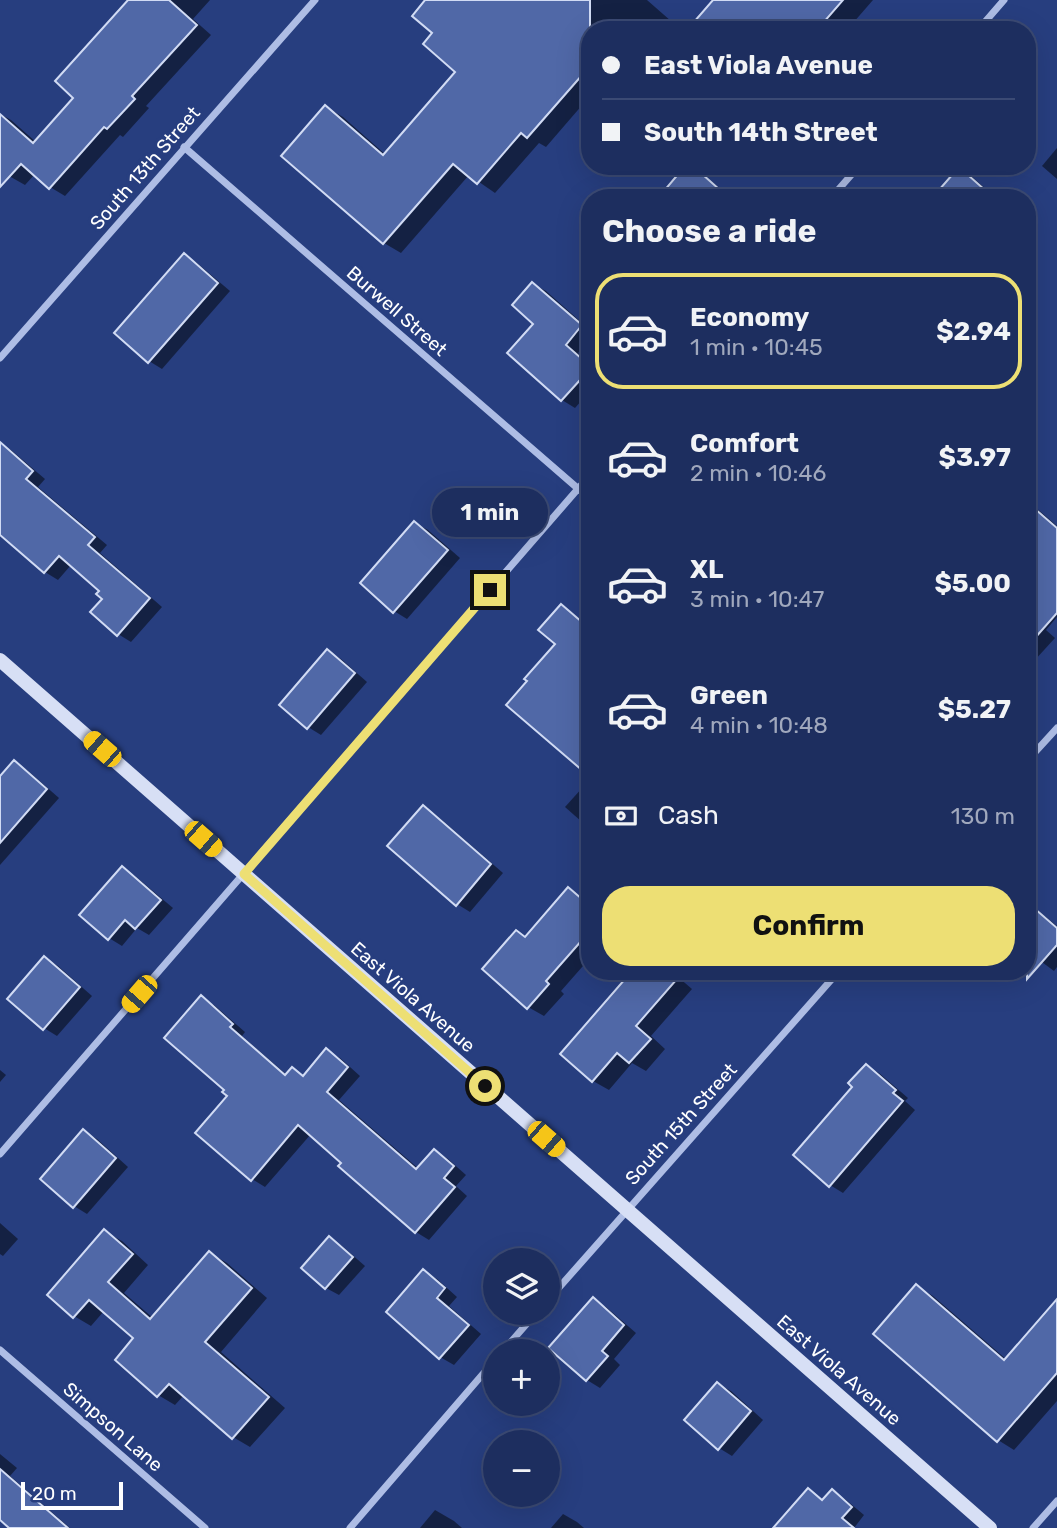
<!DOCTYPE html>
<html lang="en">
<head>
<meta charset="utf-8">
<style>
  body { margin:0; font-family:Rubik,sans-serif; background:#253665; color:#f1f3f6; height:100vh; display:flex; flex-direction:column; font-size:26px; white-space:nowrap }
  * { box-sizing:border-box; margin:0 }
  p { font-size:23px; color:#a0a8bd }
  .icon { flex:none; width:38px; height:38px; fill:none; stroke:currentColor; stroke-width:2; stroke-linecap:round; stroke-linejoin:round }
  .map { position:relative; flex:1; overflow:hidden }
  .details { position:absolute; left:581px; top:189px; width:455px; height:791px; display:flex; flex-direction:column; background:#1d2e5f; border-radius:28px; box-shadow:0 7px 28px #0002,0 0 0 2px #3b4a74 }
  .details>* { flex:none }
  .banner { position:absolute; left:581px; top:21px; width:455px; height:154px; border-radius:28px; box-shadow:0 7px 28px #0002,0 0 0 2px #3b4a74; display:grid; align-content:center; height:154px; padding:0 21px; background:#1d2e5f }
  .fabs { position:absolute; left:483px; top:1248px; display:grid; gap:14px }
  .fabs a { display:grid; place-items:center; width:77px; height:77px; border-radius:50%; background:#1d2e5f; box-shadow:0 7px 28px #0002,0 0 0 2px #3b4a74; font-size:35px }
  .scale { position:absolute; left:21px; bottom:18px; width:102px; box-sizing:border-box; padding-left:7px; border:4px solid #fff; border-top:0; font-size:19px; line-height:24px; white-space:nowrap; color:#fff; -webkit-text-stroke:5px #273e7f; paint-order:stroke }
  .end { position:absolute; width:32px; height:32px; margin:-16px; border:9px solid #eddf74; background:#111; box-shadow:0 0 0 4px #111 }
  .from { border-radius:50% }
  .bubble { position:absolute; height:49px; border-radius:24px; background:#1d2e5f; box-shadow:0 7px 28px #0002,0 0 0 2px #3b4a74; font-size:23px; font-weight:700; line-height:49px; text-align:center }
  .car { position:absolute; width:21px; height:42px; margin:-21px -10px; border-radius:9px; box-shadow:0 0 5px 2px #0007; background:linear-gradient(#f5c518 24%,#345 0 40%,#f5c518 0 76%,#345 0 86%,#f5c518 0) }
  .banner b { display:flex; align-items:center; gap:24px; height:66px; font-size:26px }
  .banner b+b { border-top:2px solid #3b4a74 }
  .banner i { width:18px; height:18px; background:#f1f3f6 }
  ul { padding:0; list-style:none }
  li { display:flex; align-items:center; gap:21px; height:116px; margin:0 14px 10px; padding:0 7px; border:4px solid transparent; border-radius:28px }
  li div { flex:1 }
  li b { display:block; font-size:26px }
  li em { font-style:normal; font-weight:700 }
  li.on { border-color:#eddf74 }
  li>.icon { width:63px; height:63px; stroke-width:1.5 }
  h2 { padding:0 21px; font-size:32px; line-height:84px }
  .pay { display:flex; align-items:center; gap:18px; height:77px; padding:0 21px; font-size:26px }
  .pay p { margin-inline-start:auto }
  .primary-button { display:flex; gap:14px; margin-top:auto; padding:14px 21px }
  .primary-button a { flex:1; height:80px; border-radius:28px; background:#eddf74; color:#111; font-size:28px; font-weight:700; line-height:80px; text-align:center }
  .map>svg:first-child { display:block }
  .shadow { fill:#0007 }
  .building { fill:#5068a7; stroke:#d1dbf4; stroke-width:2 }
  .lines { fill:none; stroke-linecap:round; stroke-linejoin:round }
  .street { stroke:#aebde5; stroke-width:7 }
  .secondary { stroke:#d7dff5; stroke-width:14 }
  .route { stroke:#eddf74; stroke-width:9 }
  .labels { text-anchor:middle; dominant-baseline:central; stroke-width:6; stroke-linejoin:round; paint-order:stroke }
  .street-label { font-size:19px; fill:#fff; stroke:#273e7f }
</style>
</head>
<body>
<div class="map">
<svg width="1057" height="1528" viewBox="0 0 1057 1528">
  <rect width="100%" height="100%" fill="#273e7f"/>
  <g class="shadow">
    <path d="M130 0H210L193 19 211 35 146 106 149 108 123 137 120 135 65 196 50 187 35 174 25 185 9 176 0 168V114L11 120 36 142 75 98Z"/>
    <path d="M428 0H647L671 21 673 19 690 29 715 0H873L853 23 850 22 843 30H590V96L546 147 539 143 495 193 469 175 401 253 384 243 326 107 343 117 386 155 458 72 435 33Z"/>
    <path d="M1057 148V179L1042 166Z"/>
    <path d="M692 166 727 194 724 198Z"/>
    <path d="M959 169 970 175 996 198H937Z"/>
    <path d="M184 255 197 263 230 291 162 369 149 361Z"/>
    <path d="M533 284 546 291 590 330V339L578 353 590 364V391L575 408 562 400 536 324Z"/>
    <path d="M0 444 11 450 45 479 38 487 107 545 100 553 162 607 131 642 118 634 101 591 71 565 58 580 45 572 0 533Z"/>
    <path d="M1027 500 1057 526V617L1046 630 1055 638 1034 661 1027 657Z"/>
    <path d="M415 523 428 530 460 558 407 619 394 611Z"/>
    <path d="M561 606 582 620 590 611V775L557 644Z"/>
    <path d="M328 651 341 659 367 682 321 735 308 727Z"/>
    <path d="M14 762 27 770 59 798 0 865V779Z"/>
    <path d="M583 787 590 791V829L565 807Z"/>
    <path d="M423 807 436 815 503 873 470 912 457 904Z"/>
    <path d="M122 868 135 876 173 908 149 935 137 928 122 946 109 938Z"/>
    <path d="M568 889 590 903V958L561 991 564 994 544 1016 528 1007 517 932 526 937Z"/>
    <path d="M1027 902 1057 926V967L1054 971 1027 951Z"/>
    <path d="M45 958 58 966 92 996 57 1036 44 1028Z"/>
    <path d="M620 971H671L692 989 651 1036 665 1049 646 1071 632 1063 609 1090 593 1081 562 1054 628 978Z"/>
    <path d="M201 998 214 1005 245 1032 242 1036 287 1075 292 1069 305 1077 327 1051 340 1058 360 1076 339 1100 419 1169 435 1151 448 1159 466 1175 456 1186 467 1196 429 1240 416 1232 340 1166 344 1162 311 1134 265 1187 252 1179Z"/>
    <path d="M866 1066 879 1073 908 1098 905 1101 915 1110 843 1193 830 1185 855 1086Z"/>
    <path d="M0 1070 6 1075 0 1082Z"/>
    <path d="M83 1131 97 1139 128 1167 87 1214 74 1206Z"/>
    <path d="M0 1223 18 1239 3 1256 0 1254Z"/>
    <path d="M105 1232 122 1241 148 1265 124 1293 153 1318 210 1253 227 1263 267 1298 221 1352 285 1408 250 1447 233 1437 184 1395 175 1405 158 1395 136 1338 104 1311 91 1326 74 1316Z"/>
    <path d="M329 1238 342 1246 365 1266 339 1295 326 1288 303 1268Z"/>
    <path d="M423 1271 437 1279 457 1297 449 1306 481 1334 454 1365 440 1357 388 1312Z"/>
    <path d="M917 1286 933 1296 1007 1360 1057 1302V1401L1014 1450 998 1440Z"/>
    <path d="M593 1299 606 1307 636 1333 614 1359 620 1365 600 1388 587 1380 551 1348Z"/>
    <path d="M548 1367 556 1374 548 1383Z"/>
    <path d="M718 1384 731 1391 763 1420 732 1456 719 1448Z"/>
    <path d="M0 1454 17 1468 10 1476 70 1528H12L0 1517Z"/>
    <path d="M808 1490 824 1500 832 1492 845 1499 864 1515 854 1528H775Z"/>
    <path d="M435 1510 454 1521 462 1528H420Z"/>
    <path d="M563 1514 577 1522 584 1528H551Z"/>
  </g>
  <g class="building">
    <path d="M128 0H169L197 25 132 96 135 99 107 129 104 127 49 189 21 164 0 187V114L33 143 73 98 55 81Z"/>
    <path d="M425 0H590V66L527 138 521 133 477 184 453 164 383 244 281 156 325 105 383 155 455 72 423 44 432 33 412 16Z"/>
    <path d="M713 0H843L817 30H687Z"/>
    <path d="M685 166H693L729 198H658Z"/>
    <path d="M959 167 994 198H932Z"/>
    <path d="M184 253 218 283 148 363 114 333Z"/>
    <path d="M532 282 582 325 566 345 590 366V369L561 401 507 353 533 324 512 305Z"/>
    <path d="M0 442 33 471 26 479 95 537 88 545 150 598 117 636 90 612 102 599 96 594 99 591 59 556 44 573 0 535Z"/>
    <path d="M1027 502 1057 528V613L1027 647Z"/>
    <path d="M414 521 448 550 393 613 360 583Z"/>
    <path d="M561 604 590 629V777L506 705 527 681 524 679 555 644 538 630Z"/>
    <path d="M327 649 355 673 307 729 279 705Z"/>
    <path d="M14 760 47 789 0 843V776Z"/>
    <path d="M423 805 491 864 456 906 387 846Z"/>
    <path d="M122 866 161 900 135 929 125 920 108 940 79 915Z"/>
    <path d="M568 887 590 906V931L546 981 549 984 527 1009 482 969 516 930 525 937Z"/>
    <path d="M1027 902 1057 928V945L1027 979Z"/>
    <path d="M44 956 80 987 43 1030 7 999Z"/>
    <path d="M632 971H684L636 1026 651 1039 629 1063 617 1053 592 1082 560 1054Z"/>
    <path d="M201 995 233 1024 230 1027 285 1075 292 1067 303 1076 326 1048 348 1067 327 1092 416 1169 434 1149 454 1166 444 1178 455 1187 415 1233 338 1166 341 1163 298 1125 251 1181 195 1133 227 1096 222 1092 224 1090 164 1038Z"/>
    <path d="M866 1064 896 1090 893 1093 903 1101 829 1187 793 1155 852 1087 848 1083Z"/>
    <path d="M83 1129 116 1158 73 1208 40 1179Z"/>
    <path d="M104 1229 133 1254 108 1282 150 1319 209 1251 252 1288 205 1342 269 1397 232 1439 169 1384 157 1397 115 1360 133 1338 89 1300 73 1318 47 1295Z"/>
    <path d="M329 1236 353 1257 325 1289 301 1268Z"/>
    <path d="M423 1269 445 1288 437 1298 469 1325 439 1359 386 1312Z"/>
    <path d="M916 1284 1004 1360 1057 1299V1373L997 1442 873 1334Z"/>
    <path d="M593 1297 624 1325 602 1351 608 1356 586 1381 548 1348Z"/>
    <path d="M717 1382 751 1411 718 1450 684 1420Z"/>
    <path d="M0 1469 68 1528H9L0 1520Z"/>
    <path d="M808 1488 822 1500 832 1489 852 1507 842 1518 854 1528H773Z"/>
  </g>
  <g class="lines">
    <g class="street">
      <path d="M978 30 1004 0"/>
      <path d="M184 147 590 499"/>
      <path d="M831 198 859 166"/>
      <path d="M0 358 315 0"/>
      <path d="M1027 761 1057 728"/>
      <path d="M0 1154 590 475"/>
      <path d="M548 1300 839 971"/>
      <path d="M0 1350 205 1528"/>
      <path d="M503 1351 537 1312"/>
      <path d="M350 1528 495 1360"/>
      <path d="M1033 1528 1057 1501"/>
    </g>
    <path class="secondary" d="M0 660 990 1528"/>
  </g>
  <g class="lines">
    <path class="route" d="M485 1086 244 874 490 590"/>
  </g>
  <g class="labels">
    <g class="street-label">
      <text transform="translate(145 168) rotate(-49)">South 13th Street</text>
      <text transform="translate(397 311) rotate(41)">Burwell Street</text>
      <text transform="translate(413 997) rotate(41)">East Viola Avenue</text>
      <text transform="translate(681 1124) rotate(-48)">South 15th Street</text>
      <text transform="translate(839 1370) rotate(41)">East Viola Avenue</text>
      <text transform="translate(113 1427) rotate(41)">Simpson Lane</text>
    </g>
  </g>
</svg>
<div class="fabs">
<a><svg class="icon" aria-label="layers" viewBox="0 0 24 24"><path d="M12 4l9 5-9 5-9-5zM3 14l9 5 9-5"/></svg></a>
<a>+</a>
<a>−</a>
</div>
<div class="scale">20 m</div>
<i class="end from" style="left:485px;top:1086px"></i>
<i class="end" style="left:490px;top:590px"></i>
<div class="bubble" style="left:432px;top:488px;width:116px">1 min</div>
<i class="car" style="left:102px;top:749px;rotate:311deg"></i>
<i class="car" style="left:203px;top:839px;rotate:131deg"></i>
<i class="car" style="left:139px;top:994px;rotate:221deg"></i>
<i class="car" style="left:546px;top:1139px;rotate:131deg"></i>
<div class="banner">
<b><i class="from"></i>East Viola Avenue</b>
<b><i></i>South 14th Street</b>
</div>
<section class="details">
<h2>Choose a ride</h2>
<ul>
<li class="on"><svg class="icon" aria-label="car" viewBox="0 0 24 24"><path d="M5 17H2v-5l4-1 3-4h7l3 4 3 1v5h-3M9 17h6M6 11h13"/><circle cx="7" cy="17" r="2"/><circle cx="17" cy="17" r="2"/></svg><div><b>Economy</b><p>1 min · 10:45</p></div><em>$2.94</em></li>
<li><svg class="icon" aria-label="car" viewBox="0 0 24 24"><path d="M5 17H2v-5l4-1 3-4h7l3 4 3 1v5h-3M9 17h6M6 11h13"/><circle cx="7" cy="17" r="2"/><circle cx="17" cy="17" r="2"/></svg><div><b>Comfort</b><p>2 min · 10:46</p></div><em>$3.97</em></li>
<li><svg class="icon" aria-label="car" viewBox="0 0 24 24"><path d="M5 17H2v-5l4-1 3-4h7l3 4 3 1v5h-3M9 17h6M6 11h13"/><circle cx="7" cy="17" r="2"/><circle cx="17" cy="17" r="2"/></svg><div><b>XL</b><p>3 min · 10:47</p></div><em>$5.00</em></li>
<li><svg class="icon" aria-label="car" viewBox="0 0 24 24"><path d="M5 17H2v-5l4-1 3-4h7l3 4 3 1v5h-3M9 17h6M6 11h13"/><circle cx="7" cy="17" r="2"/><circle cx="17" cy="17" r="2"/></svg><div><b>Green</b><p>4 min · 10:48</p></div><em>$5.27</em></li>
</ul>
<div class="pay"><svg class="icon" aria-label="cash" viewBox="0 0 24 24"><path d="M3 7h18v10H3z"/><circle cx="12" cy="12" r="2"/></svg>Cash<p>130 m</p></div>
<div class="primary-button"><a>Confirm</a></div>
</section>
</div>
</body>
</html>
